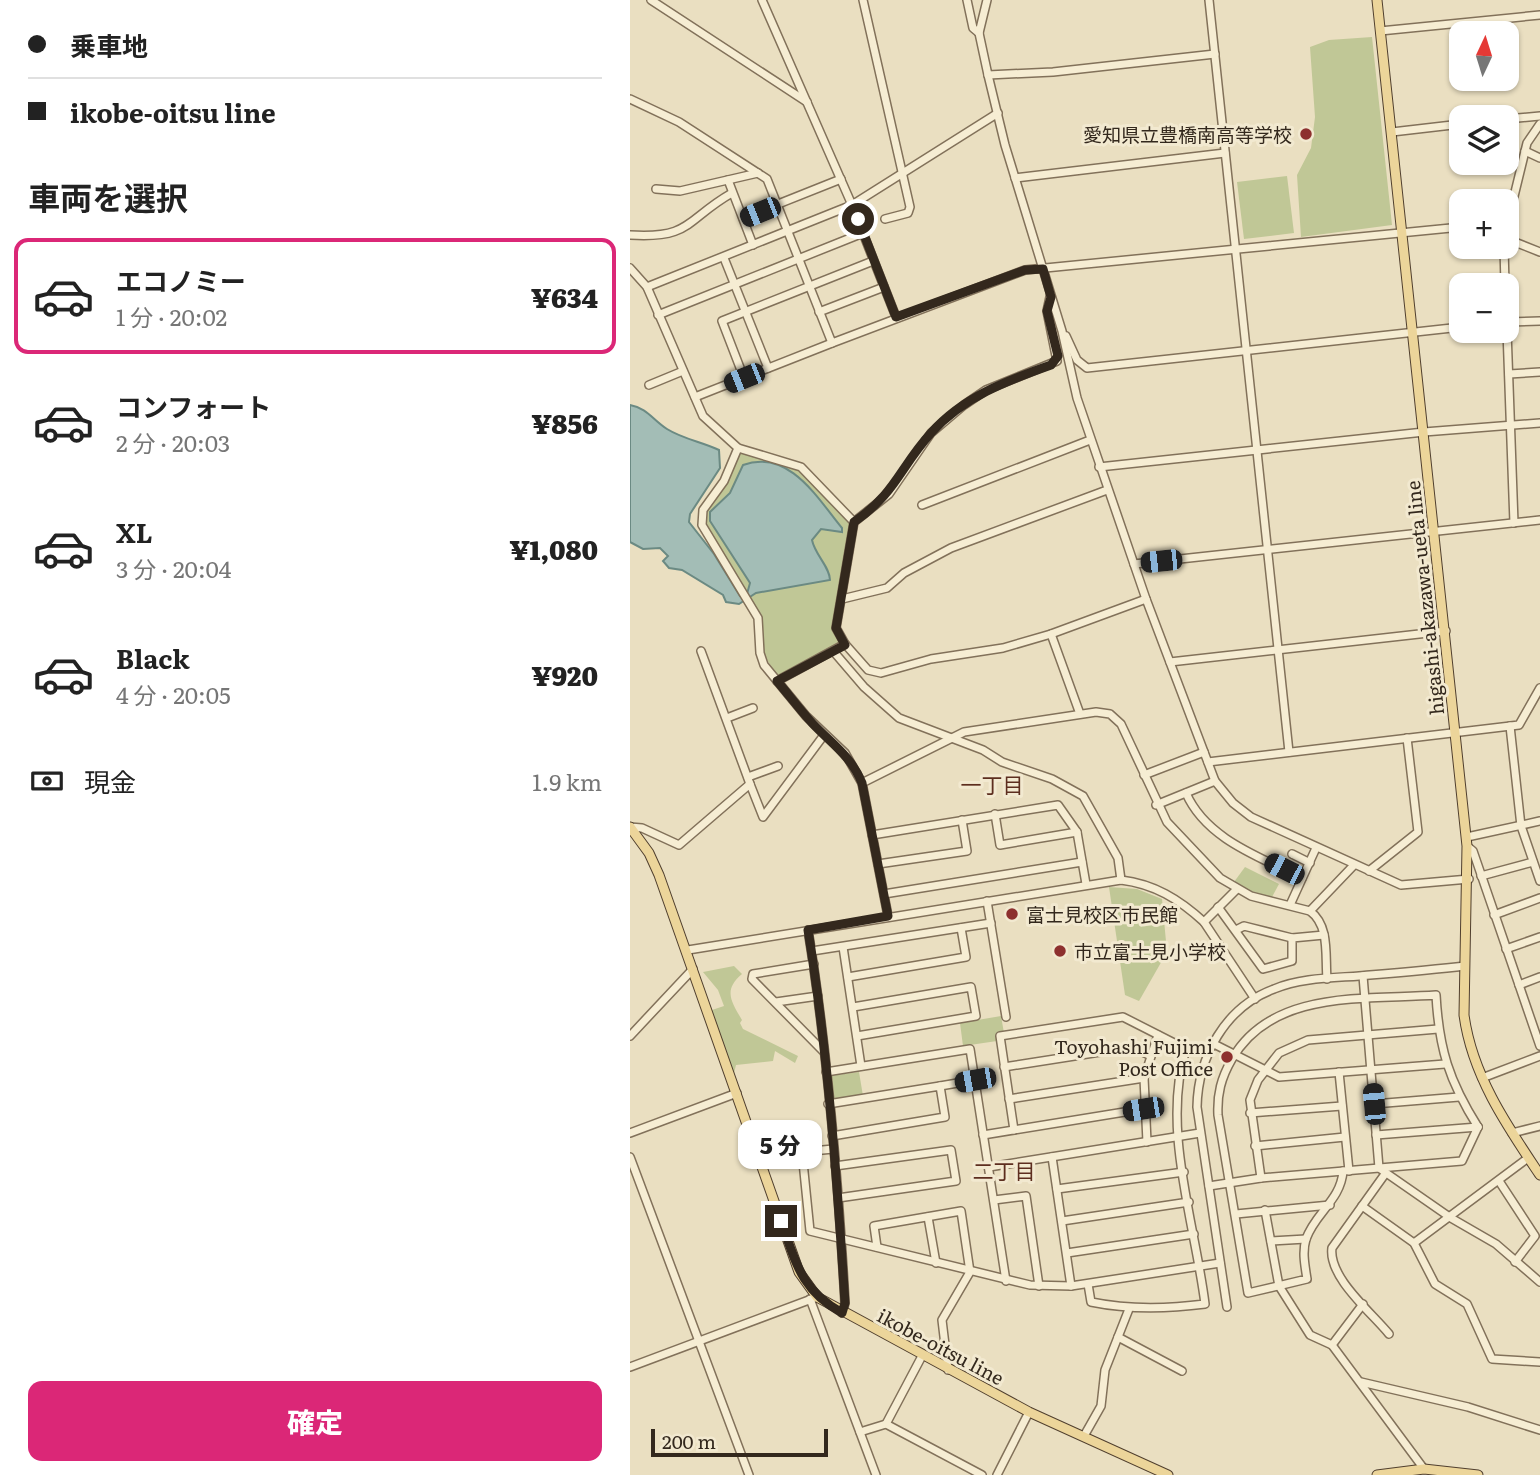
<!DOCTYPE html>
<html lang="ja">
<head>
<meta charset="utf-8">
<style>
  body { margin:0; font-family:Literata,"Noto Sans JP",serif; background:#f2f2f2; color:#222; height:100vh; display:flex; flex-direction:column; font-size:26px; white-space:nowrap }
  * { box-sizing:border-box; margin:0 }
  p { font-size:23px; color:#767676 }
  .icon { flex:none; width:38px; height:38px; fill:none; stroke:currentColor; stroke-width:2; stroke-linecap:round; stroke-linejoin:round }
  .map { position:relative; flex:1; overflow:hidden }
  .details { display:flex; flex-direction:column; background:#fff; width:630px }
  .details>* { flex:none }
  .top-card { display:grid; align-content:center; height:154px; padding:0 28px; background:#fff }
  .needle { width:46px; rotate:4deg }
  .fabs { position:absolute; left:819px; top:21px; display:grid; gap:14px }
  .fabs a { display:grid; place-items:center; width:70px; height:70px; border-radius:14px; background:#fff; box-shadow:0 2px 5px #0004; font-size:35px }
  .scale { position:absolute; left:21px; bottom:18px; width:177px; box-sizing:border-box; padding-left:7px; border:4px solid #33281d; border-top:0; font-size:19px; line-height:24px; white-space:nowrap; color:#33281d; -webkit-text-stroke:5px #f2e9d0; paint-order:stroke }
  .end { position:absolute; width:32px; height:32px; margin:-16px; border:9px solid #33281d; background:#fff; box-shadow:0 0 0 4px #fff }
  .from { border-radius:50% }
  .bubble { position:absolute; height:49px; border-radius:14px; background:#fff; box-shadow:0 2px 5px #0004; font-size:23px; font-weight:800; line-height:49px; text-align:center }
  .car { position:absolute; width:21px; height:42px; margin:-21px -10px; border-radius:9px; box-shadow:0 0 5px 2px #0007; background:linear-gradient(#222 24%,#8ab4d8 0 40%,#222 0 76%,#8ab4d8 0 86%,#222 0) }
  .top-card b { display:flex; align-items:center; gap:24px; height:66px; font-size:26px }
  .top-card b+b { border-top:2px solid #e0e0e0 }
  .top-card i { width:18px; height:18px; background:#222 }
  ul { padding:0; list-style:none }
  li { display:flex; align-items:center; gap:21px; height:116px; margin:0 14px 10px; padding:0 14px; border:4px solid transparent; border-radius:14px }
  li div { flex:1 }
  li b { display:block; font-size:26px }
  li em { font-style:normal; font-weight:800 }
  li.on { border-color:#db2777 }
  li>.icon { width:63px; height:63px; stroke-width:1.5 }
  h2 { padding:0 28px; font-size:32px; line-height:84px }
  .pay { display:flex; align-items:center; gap:18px; height:77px; padding:0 28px; font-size:26px }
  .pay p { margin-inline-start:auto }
  .cta { display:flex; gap:14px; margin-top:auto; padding:14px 28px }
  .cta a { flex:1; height:80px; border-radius:14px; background:#db2777; color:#fff; font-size:28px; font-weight:800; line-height:80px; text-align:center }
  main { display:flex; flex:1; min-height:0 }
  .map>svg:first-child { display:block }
  .green { fill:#c0c796 }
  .water { fill:#a3bdb6; stroke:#6b8a83; stroke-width:2 }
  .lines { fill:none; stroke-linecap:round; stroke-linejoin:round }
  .minor-casing { stroke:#82715a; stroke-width:10 }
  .major-casing { stroke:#503f2e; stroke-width:11 }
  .minor { stroke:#f6edd3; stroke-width:7 }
  .major { stroke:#ecd59a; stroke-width:9 }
  .route { stroke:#33281d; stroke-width:9 }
  .poi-dot { fill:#8d302e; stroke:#f2e9d0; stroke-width:2.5 }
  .labels { text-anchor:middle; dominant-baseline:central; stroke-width:6; stroke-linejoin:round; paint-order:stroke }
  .poi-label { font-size:19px; fill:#33281d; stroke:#f2e9d0; text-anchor:end }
  .street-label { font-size:19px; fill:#33281d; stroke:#f2e9d0 }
  .neighbourhood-label { font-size:21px; fill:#5d2e1f; stroke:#f2e9d0 }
</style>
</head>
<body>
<main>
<section class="details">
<div class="top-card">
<b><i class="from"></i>乗車地</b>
<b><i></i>ikobe-oitsu line</b>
</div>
<h2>車両を選択</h2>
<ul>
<li class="on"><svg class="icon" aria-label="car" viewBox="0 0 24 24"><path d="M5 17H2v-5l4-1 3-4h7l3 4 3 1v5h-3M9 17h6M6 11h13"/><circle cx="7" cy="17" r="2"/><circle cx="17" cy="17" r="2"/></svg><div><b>エコノミー</b><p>1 分 · 20:02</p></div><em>¥634</em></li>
<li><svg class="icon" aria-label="car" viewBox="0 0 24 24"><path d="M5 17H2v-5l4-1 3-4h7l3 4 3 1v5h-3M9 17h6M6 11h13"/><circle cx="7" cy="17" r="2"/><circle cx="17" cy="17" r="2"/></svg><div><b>コンフォート</b><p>2 分 · 20:03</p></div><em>¥856</em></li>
<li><svg class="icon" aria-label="car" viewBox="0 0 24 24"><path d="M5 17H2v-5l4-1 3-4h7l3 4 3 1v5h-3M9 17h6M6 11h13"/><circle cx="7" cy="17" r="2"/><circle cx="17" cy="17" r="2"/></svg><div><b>XL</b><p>3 分 · 20:04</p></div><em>¥1,080</em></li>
<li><svg class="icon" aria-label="car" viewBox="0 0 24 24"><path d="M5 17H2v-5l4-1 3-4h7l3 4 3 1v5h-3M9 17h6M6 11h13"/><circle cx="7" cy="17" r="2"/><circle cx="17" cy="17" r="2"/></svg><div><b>Black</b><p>4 分 · 20:05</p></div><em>¥920</em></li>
</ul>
<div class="pay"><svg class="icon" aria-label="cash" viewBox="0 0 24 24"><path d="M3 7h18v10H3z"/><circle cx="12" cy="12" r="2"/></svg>現金<p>1.9 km</p></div>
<div class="cta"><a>確定</a></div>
</section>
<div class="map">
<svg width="910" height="1475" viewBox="0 0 910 1475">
  <rect width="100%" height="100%" fill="#eadfc1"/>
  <g class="green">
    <path d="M742 37 762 225 671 237 667 175 681 148 685 117 680 47 699 40Z"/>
    <path d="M657 176 664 233 614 239 607 182Z"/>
    <path d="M111 452 167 466 222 523 208 598 210 645 147 676 134 655 130 613 76 526V510L94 485Z"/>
    <path d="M615 867 649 884 642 897 619 891 604 882Z"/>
    <path d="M479 887 507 889 532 899 537 952 509 1001 495 995Z"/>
    <path d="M104 966 112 974C93 990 101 1001 112 1020L110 1023 113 1029 168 1056 165 1063 145 1051 143 1061 106 1065 103 1077 82 1010 94 1006 88 990 73 972Z"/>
    <path d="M371 1016 374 1033 366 1035 367 1041 333 1046 330 1023Z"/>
    <path d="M229 1072 233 1096 203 1101 200 1076Z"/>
  </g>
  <path class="water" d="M0 405C17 408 23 420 37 429 53 439 72 442 89 450L90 468 60 514 59 522 84 554 110 596 117 594 120 583 80 521V512L100 493 113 465C159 448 188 499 212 528V532L191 529 182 540C185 555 200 567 200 580L126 593 109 604 96 602 93 595 52 570 39 568 33 561 38 556 30 548 13 549 0 542Z"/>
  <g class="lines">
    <defs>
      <g id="minor">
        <path d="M21 0 177 102"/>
        <path d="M132 0 222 205 266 317"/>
        <path d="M233 0 280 207 278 213 255 219"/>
        <path d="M337 0 343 28 349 33"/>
        <path d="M357 0 349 33 358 75 375 145 432 331 447 398 516 599 585 781 603 803 621 817 771 885 839 879"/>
        <path d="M579 0 659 752"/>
        <path d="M750 31 910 15"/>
        <path d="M358 75 423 72 585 54"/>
        <path d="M0 99 49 122 137 179 202 343 395 270 831 227"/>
        <path d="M877 119 910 116"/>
        <path d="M762 132 831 124"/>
        <path d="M895 151 910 158"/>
        <path d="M385 178 595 153"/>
        <path d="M98 180 123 245"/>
        <path d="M26 189 50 191 128 173"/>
        <path d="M113 218 211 179"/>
        <path d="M877 225 897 143 910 124"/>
        <path d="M0 235C62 239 56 219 102 193"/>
        <path d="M877 239 910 252"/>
        <path d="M874 247 875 285"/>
        <path d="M94 258 138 368"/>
        <path d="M0 268 17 287 73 416 108 448 171 467 224 522 206 628 215 644 238 670 251 673 301 659 373 648 421 634 516 599"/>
        <path d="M17 287 222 205 368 113"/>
        <path d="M189 312 254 287"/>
        <path d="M28 315 233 233"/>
        <path d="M877 322 910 321"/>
        <path d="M877 331 884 523"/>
        <path d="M436 336 447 360 457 368 831 327"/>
        <path d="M879 374 910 372"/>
        <path d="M114 378 92 321 243 261"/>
        <path d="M19 385 53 371"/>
        <path d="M65 397 202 343"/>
        <path d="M108 448 94 481 73 510 72 525 128 618 130 653 134 665 176 716 215 753 232 783 258 916"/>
        <path d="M469 467 794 432 910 423"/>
        <path d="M292 505 460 440"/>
        <path d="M224 522 259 494 301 433 334 405 356 390 427 361 417 311 420 297"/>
        <path d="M504 564 910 520"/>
        <path d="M212 599 257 588 274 573 321 548 477 490"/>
        <path d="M421 634 450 714"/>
        <path d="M71 651 120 784"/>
        <path d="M204 652 234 687 269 718 353 750 372 762 422 779 453 796 488 858 491 880"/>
        <path d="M540 662 816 631"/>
        <path d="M147 681 215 644"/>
        <path d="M97 718 123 708"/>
        <path d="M880 726 891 826 910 881"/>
        <path d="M578 762 889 725 910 688"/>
        <path d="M514 775 574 752"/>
        <path d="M118 777 148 766"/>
        <path d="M232 783 334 732 466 712 480 714 491 724 537 822 590 878 621 896 680 911C700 926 695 955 697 979"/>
        <path d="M556 793C576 839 630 857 672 878"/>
        <path d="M526 805 585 781"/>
        <path d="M365 814 370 845 447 832"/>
        <path d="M0 827 12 828 49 845 120 784 133 817 194 735"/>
        <path d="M242 835 428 805 447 832 456 884"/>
        <path d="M837 837 910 821"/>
        <path d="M837 846 843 851 910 1046"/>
        <path d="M662 854 680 863"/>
        <path d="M248 864 337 851 332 820"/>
        <path d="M739 871 788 832 777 738"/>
        <path d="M851 876 903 862"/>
        <path d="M254 894 452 862"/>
        <path d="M357 901 376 1017"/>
        <path d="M660 905 686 848"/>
        <path d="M588 907 633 969 662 961V938L694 935"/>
        <path d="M680 911 724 865"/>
        <path d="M864 915 910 898"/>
        <path d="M574 922 607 889"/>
        <path d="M178 930C198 1053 208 1179 215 1303L212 1313"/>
        <path d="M606 930 614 926 662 938"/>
        <path d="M213 947 231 1066"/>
        <path d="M876 949 910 937"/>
        <path d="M58 950 491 880C524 884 549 899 574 922L625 999"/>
        <path d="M182 951 361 923"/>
        <path d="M184 964 123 974 122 979 193 1051"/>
        <path d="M733 976 749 1168 821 1218 866 1244 910 1282"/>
        <path d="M218 977 336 957 331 928"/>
        <path d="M889 985 910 977"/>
        <path d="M146 1002 188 996"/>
        <path d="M223 1007 341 987 346 1016 227 1036"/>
        <path d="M0 1036 63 969"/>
        <path d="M582 1043 649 1077 815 1064"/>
        <path d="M374 1067 502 1047 519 1055"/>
        <path d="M196 1072 340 1049 376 1281"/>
        <path d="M709 1072 719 1171"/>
        <path d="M852 1078 910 1056"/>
        <path d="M310 1086 345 1080"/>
        <path d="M379 1099 514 1078"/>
        <path d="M198 1104 310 1086 315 1117 202 1136"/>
        <path d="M744 1104 829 1097"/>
        <path d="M620 1113 712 1106"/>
        <path d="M384 1130 370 1036 493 1017 556 1049C531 1128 565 1223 575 1304 536 1309 500 1310 461 1302L458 1284"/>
        <path d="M0 1133 107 1093"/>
        <path d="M882 1133 910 1126"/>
        <path d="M353 1135 513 1109"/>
        <path d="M746 1135 848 1127"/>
        <path d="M517 1142 514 1078 528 1035"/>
        <path d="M625 1146 715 1137"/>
        <path d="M203 1149 172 1152 180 1231 400 1285 441 1286 590 1263"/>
        <path d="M0 1157 119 1475"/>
        <path d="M422 1157 441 1286"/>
        <path d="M205 1166 321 1150 326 1181 208 1198"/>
        <path d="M359 1167 570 1133"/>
        <path d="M713 1171C711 1200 685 1213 676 1239 672 1252 675 1266 677 1279L618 1293 588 1115C587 1094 591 1078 602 1059 642 989 736 1000 806 995 809 1049 819 1081 848 1127"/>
        <path d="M755 1174 702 1248C698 1277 741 1312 759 1334"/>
        <path d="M631 1178 620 1100 628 1080 649 1053 678 1040 808 1029"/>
        <path d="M869 1181 905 1236 885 1262"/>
        <path d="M579 1186 631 1178 832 1161 848 1127"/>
        <path d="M427 1189 554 1172"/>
        <path d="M364 1200 396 1196 409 1286"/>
        <path d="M732 1206 784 1243 805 1284 837 1304 862 1359 910 1362"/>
        <path d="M635 1210 649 1286 680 1335 702 1345 794 1469"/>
        <path d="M606 1214 700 1205"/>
        <path d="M298 1217 306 1263"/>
        <path d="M432 1221 559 1202"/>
        <path d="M641 1241 676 1239"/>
        <path d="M784 1243 898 1158"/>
        <path d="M247 1247 244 1226 331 1211 340 1272 312 1320 318 1370"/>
        <path d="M437 1253 564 1234"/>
        <path d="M180 1299 246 1475"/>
        <path d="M597 1307 567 1107C568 1057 595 1007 644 989 670 978 701 978 729 976 764 973 800 970 835 966"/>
        <path d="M488 1337 552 1371"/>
        <path d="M702 1345 733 1304"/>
        <path d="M0 1367 187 1297"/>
        <path d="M731 1382 838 1407 910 1430"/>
        <path d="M256 1424 292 1356"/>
        <path d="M230 1432 256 1424 352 1475"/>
        <path d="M454 1436 471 1406 475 1370 499 1309"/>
        <path d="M367 1475 399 1412"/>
      </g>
      <g id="major">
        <path d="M747 0 837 846 834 1015C842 1075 877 1126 910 1175"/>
        <path d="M0 827 19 853 29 875 169 1272 187 1297 399 1412 538 1475"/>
        <path d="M747 1475 794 1469 848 1475"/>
      </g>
    </defs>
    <use href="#minor" class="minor-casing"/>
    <use href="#major" class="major-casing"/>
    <use href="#minor" class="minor"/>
    <use href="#major" class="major"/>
  </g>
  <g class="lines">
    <path class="route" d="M151 1221C166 1263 171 1290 212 1313L215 1303C207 1179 198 1053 178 930L258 916 232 783C221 756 202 744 183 724 170 710 159 695 147 681L215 645 206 628 224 522C266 493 270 467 301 433 333 397 376 381 421 365L428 356 417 311 421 297 413 269 395 270 266 317 228 219"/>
  </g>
  <g class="poi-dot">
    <circle cx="676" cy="134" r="7"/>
    <circle cx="382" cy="914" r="7"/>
    <circle cx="430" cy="951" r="7"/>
    <circle cx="597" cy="1057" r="7"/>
  </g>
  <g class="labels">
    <g class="poi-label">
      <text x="662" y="134">愛知県立豊橋南高等学校</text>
      <text x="396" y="914" text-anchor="start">富士見校区市民館</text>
      <text x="444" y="951" text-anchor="start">市立富士見小学校</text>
      <text x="583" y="1046">Toyohashi Fujimi<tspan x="583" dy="22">Post Office</tspan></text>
    </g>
    <g class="street-label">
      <text transform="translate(794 598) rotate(-96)">higashi-akazawa-ueta line</text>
      <text transform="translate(311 1346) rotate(28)">ikobe-oitsu line</text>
    </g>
    <g class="neighbourhood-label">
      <text x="362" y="783">一丁目</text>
      <text x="374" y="1169">二丁目</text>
    </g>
  </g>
</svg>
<div class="fabs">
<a><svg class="needle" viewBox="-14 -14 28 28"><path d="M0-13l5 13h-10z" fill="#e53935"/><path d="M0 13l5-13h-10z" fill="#767676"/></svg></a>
<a><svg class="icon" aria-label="layers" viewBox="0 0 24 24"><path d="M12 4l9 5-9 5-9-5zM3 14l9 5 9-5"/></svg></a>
<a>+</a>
<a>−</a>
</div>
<div class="scale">200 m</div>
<i class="end from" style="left:228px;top:219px"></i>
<i class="end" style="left:151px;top:1221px"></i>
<div class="bubble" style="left:108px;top:1120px;width:84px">5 分</div>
<i class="car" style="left:130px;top:212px;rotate:248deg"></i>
<i class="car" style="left:114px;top:378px;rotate:248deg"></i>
<i class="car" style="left:531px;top:561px;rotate:264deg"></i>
<i class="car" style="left:654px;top:869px;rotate:297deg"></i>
<i class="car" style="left:345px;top:1080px;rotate:260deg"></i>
<i class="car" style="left:744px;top:1104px;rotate:355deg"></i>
<i class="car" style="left:513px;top:1109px;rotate:261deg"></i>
</div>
</main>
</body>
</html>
